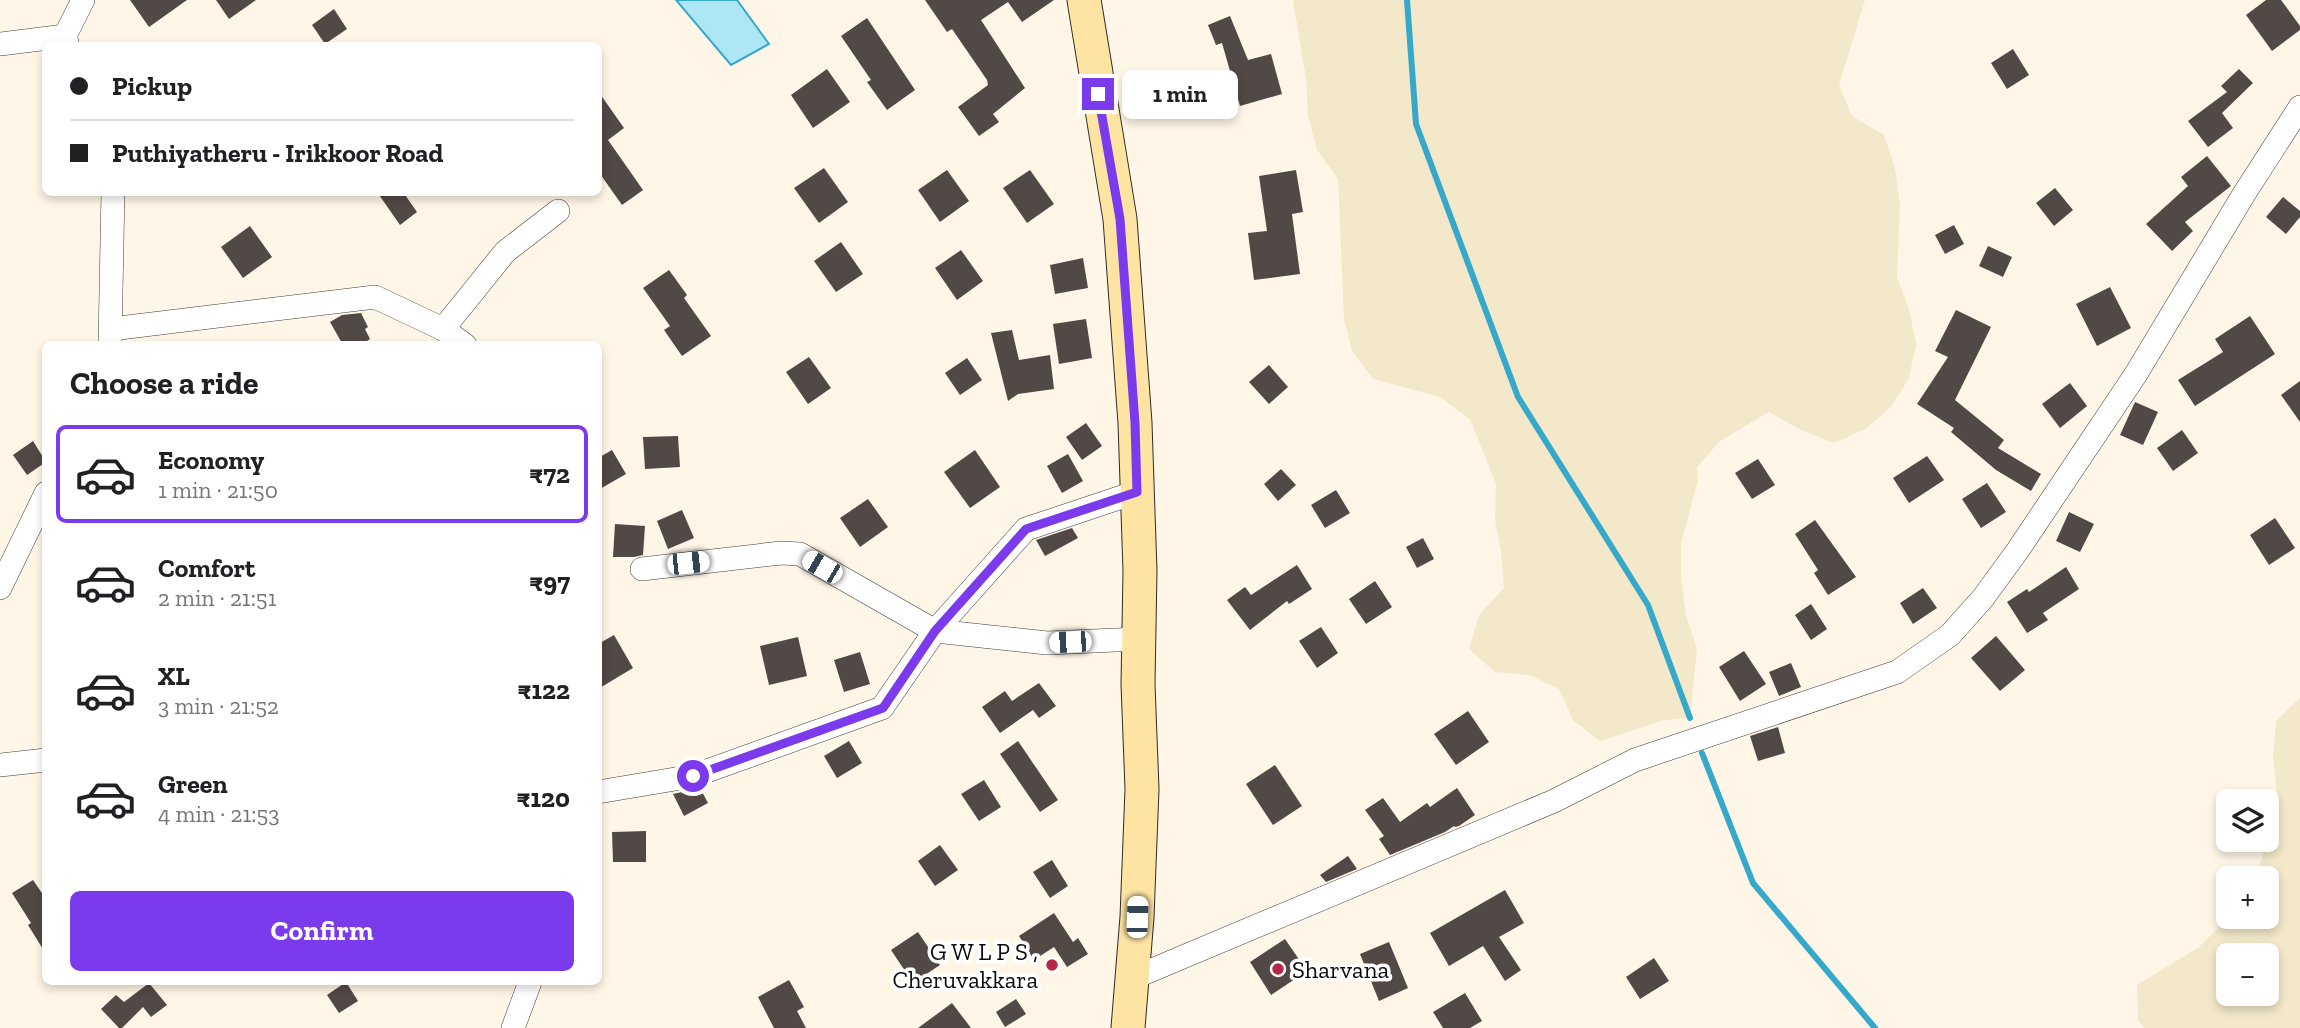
<!DOCTYPE html>
<html lang="en">
<head>
<meta charset="utf-8">
<style>
  body { margin:0; font-family:"Zilla Slab",serif; background:#f2f2f2; color:#202124; height:100vh; display:flex; flex-direction:column; font-size:26px; white-space:nowrap }
  * { box-sizing:border-box; margin:0 }
  p { font-size:23px; color:#757577 }
  .icon { flex:none; width:38px; height:38px; fill:none; stroke:currentColor; stroke-width:2; stroke-linecap:round; stroke-linejoin:round }
  .map { position:relative; flex:1; overflow:hidden }
  .details { position:absolute; left:42px; top:341px; width:560px; height:644px; display:flex; flex-direction:column; background:#fff; border-radius:10px; box-shadow:0 4px 10px #0003 }
  .details>* { flex:none }
  .hud { position:absolute; left:42px; top:42px; width:560px; height:154px; border-radius:10px; box-shadow:0 4px 10px #0003; display:grid; align-content:center; height:154px; padding:0 28px; background:#fff }
  .fabs { position:absolute; left:2216px; top:789px; display:grid; gap:14px }
  .fabs a { display:grid; place-items:center; width:63px; height:63px; border-radius:10px; background:#fff; box-shadow:0 4px 10px #0003; font-size:35px }
  .end { position:absolute; width:32px; height:32px; margin:-16px; border:9px solid #7c3aed; background:#fff; box-shadow:0 0 0 4px #fff }
  .from { border-radius:50% }
  .bubble { position:absolute; height:49px; border-radius:10px; background:#fff; box-shadow:0 4px 10px #0003; font-size:23px; font-weight:800; line-height:49px; text-align:center }
  .car { position:absolute; width:21px; height:42px; margin:-21px -10px; border-radius:9px; box-shadow:0 0 5px 2px #0007; background:linear-gradient(#fff 24%,#345 0 40%,#fff 0 76%,#345 0 86%,#fff 0) }
  .hud b { display:flex; align-items:center; gap:24px; height:66px; font-size:26px }
  .hud b+b { border-top:2px solid #e0e0e0 }
  .hud i { width:18px; height:18px; background:#202124 }
  ul { padding:0; list-style:none }
  li { display:flex; align-items:center; gap:21px; height:98px; margin:0 14px 10px; padding:0 14px; border:4px solid transparent; border-radius:10px }
  li div { flex:1 }
  li b { display:block; font-size:26px }
  li em { font-style:normal; font-weight:800 }
  li.current { border-color:#7c3aed }
  li>.icon { width:63px; height:63px; stroke-width:1.5 }
  h2 { padding:0 28px; font-size:32px; line-height:84px }
  .cta { display:flex; gap:14px; margin-top:auto; padding:14px 28px }
  .cta a { flex:1; height:80px; border-radius:10px; background:#7c3aed; color:#fff; font-size:28px; font-weight:800; line-height:80px; text-align:center }
  .map>svg:first-child { display:block }
  .farmland { fill:#f3e8c9; fill-rule:evenodd }
  .water { fill:#ade6f4; stroke:#36a8ca; stroke-width:2 }
  .lines { fill:none; stroke-linecap:round; stroke-linejoin:round }
  .stream { stroke:#36a8ca; stroke-width:6 }
  .building { fill:#524947 }
  .street-casing { stroke:#3d3d3d; stroke-width:24 }
  .secondary-casing { stroke:#2c2c2c; stroke-width:35 }
  .street { stroke:#fff; stroke-width:23 }
  .secondary { stroke:#fee4a3; stroke-width:33 }
  .route { stroke:#7c3aed; stroke-width:9 }
  .poi-dot { fill:#b62646; stroke:#fff; stroke-width:2.5 }
  .labels { text-anchor:middle; dominant-baseline:central; stroke-width:7; stroke-linejoin:round; paint-order:stroke }
  .poi-label { font-size:24px; fill:#0a0a0a; stroke:#fff; text-anchor:end }
</style>
</head>
<body>
<div class="map">
<svg width="2300" height="1028" viewBox="0 0 2300 1028">
  <rect width="100%" height="100%" fill="#fff6e7"/>
  <g class="farmland">
    <path d="M1293 0H1865L1839 85 1852 116 1884 135 1895 168 1900 204 1897 277 1909 309 1916 344 1909 378 1890 408 1865 429 1834 443 1801 430 1769 412 1720 441 1697 467 1698 480 1681 544V578L1686 615 1697 649 1690 718 1664 720 1600 741 1573 720 1559 689 1529 675 1495 672 1469 649 1479 615 1504 588 1501 552 1495 519 1496 484 1470 419 1440 397 1373 379 1352 351 1344 319 1338 179 1317 150 1308 116 1306 78Z"/>
    <path d="M2300 698V1028H2145L2138 1021 2137 985 2199 947 2229 917H2266V878H2252L2261 862 2277 792 2273 757 2276 721ZM2228 956H2266V994H2228Z"/>
  </g>
  <path class="water" d="M676 0H737L769 44 731 65Z"/>
  <g class="lines">
    <g class="stream">
      <path d="M1407 0 1416 124 1518 397 1648 605 1690 718"/>
      <path d="M1702 753 1753 883 1875 1028"/>
    </g>
  </g>
  <g class="building">
    <path d="M130 0H187L149 27Z"/>
    <path d="M216 0H256L229 19Z"/>
    <path d="M925 0H1054L1022 22 1008 2 981 20 1025 88 993 114 999 122 979 136 958 107 988 85 987 80 952 29 947 32Z"/>
    <path d="M2266 0H2281L2300 26V30L2272 51 2246 15Z"/>
    <path d="M334 9 347 29 325 44 312 25Z"/>
    <path d="M1230 16 1248 60 1271 54 1282 94 1240 106 1222 43 1216 45 1208 25Z"/>
    <path d="M867 18 915 90 887 110 867 82 871 80 841 36Z"/>
    <path d="M2013 49 2029 75 2007 89 1991 63Z"/>
    <path d="M827 69 850 102 813 128 791 95Z"/>
    <path d="M2239 69 2253 83 2222 113 2233 128 2208 147 2188 121 2227 92 2221 86Z"/>
    <path d="M598 91 624 128 608 140 643 190 622 205 598 171Z"/>
    <path d="M2207 156 2231 186 2185 222 2193 231 2172 251 2146 224 2188 186 2181 177Z"/>
    <path d="M824 168 848 202 819 223 794 188Z"/>
    <path d="M947 170 969 201 940 222 918 190Z"/>
    <path d="M1030 170 1054 204 1027 223 1003 188Z"/>
    <path d="M1296 170 1303 212 1292 214 1300 274 1254 280 1248 233 1267 231 1259 176Z"/>
    <path d="M2055 188 2073 210 2054 226 2036 203Z"/>
    <path d="M377 192H403L417 212 400 225Z"/>
    <path d="M2283 197 2300 211V217L2286 234 2266 217Z"/>
    <path d="M1954 225 1964 244 1945 254 1935 235Z"/>
    <path d="M250 226 272 257 243 278 221 247Z"/>
    <path d="M841 242 863 274 836 292 814 261Z"/>
    <path d="M1988 246 2012 257 2003 277 1979 266Z"/>
    <path d="M961 250 983 281 957 300 935 268Z"/>
    <path d="M1083 258 1088 288 1055 294 1050 265Z"/>
    <path d="M669 270 687 295 684 298 711 336 682 356 664 330 670 326 643 288Z"/>
    <path d="M2110 287 2131 328 2097 346 2076 304Z"/>
    <path d="M1956 310 1991 327 1955 400 2004 440 1998 448 2041 474 2031 491 1996 470 1951 432 1954 428 1917 404 1948 357 1935 351Z"/>
    <path d="M361 313 368 327 365 329 370 339 361 345H343L330 322 342 315Z"/>
    <path d="M2250 316 2275 354 2195 406 2178 380 2223 352 2215 339Z"/>
    <path d="M1086 319 1092 358 1059 364 1053 324Z"/>
    <path d="M1012 330 1019 360 1050 355 1054 389 1018 394 1008 401 991 333Z"/>
    <path d="M809 357 831 388 808 404 786 372Z"/>
    <path d="M967 358 982 380 960 395 945 373Z"/>
    <path d="M1269 365 1288 387 1269 404 1249 382Z"/>
    <path d="M2300 381V422L2281 395Z"/>
    <path d="M2070 383 2087 406 2060 428 2042 404Z"/>
    <path d="M2135 402 2158 412 2143 445 2120 435Z"/>
    <path d="M1086 423 1102 446 1082 460 1066 437Z"/>
    <path d="M2182 430 2198 453 2173 471 2157 448Z"/>
    <path d="M678 436 680 467 645 469 643 437Z"/>
    <path d="M33 441 46 462 27 475 13 455Z"/>
    <path d="M612 450 626 474 598 490V458Z"/>
    <path d="M975 450 1000 487 970 508 944 472Z"/>
    <path d="M1068 454 1083 481 1062 493 1047 466Z"/>
    <path d="M1927 456 1944 480 1909 503 1893 478Z"/>
    <path d="M1758 459 1775 485 1752 499 1735 473Z"/>
    <path d="M1281 469 1296 485 1278 501 1264 484Z"/>
    <path d="M1987 483 2006 512 1981 528 1962 499Z"/>
    <path d="M1336 490 1350 513 1325 528 1311 505Z"/>
    <path d="M868 499 888 527 860 547 840 518Z"/>
    <path d="M682 510 694 538 668 549 657 521Z"/>
    <path d="M2069 512 2094 524 2080 552 2056 541Z"/>
    <path d="M2275 518 2295 548 2269 565 2250 535Z"/>
    <path d="M1815 520 1856 577 1828 595 1814 573 1818 570 1795 534Z"/>
    <path d="M615 524 645 526 643 555 634 557H613Z"/>
    <path d="M1072 528 1078 538 1045 556 1036 540Z"/>
    <path d="M1423 538 1434 559 1417 568 1406 547Z"/>
    <path d="M1297 565 1312 589 1289 604 1287 601 1250 630 1227 600 1245 587 1251 595Z"/>
    <path d="M2066 567 2079 589 2043 613 2048 620 2027 633 2007 602 2027 589 2029 592Z"/>
    <path d="M1375 581 1392 607 1366 624 1349 599Z"/>
    <path d="M1923 588 1937 608 1913 624 1900 603Z"/>
    <path d="M1811 604 1827 629 1811 640 1795 615Z"/>
    <path d="M1321 627 1338 653 1317 668 1299 641Z"/>
    <path d="M614 635 633 668 598 689V644Z"/>
    <path d="M1996 636 2025 670 2000 691 1971 658Z"/>
    <path d="M798 637 807 676 769 685 760 646Z"/>
    <path d="M1744 651 1766 684 1740 701 1719 667Z"/>
    <path d="M860 652 870 684 844 692 834 660Z"/>
    <path d="M1791 663 1801 687 1779 696 1769 672Z"/>
    <path d="M1039 683 1056 706 1039 718 1033 710 1000 733 982 707 1005 691 1012 701Z"/>
    <path d="M1468 711 1489 742 1456 765 1434 734Z"/>
    <path d="M1778 727 1785 753 1758 761 1750 736Z"/>
    <path d="M849 741 862 763 837 778 824 756Z"/>
    <path d="M1018 741 1058 800 1040 812 1000 754Z"/>
    <path d="M1275 765 1302 806 1273 825 1246 784Z"/>
    <path d="M984 780 1001 807 979 821 961 794Z"/>
    <path d="M700 788 708 803 684 816 673 794Z"/>
    <path d="M1457 788 1475 815 1459 826 1455 827 1454 826 1445 832 1390 855 1379 839 1384 836 1365 810 1383 798 1400 822 1427 803 1430 807Z"/>
    <path d="M646 831V862H613L612 832Z"/>
    <path d="M940 845 958 870 935 886 918 861Z"/>
    <path d="M1348 856 1357 869 1326 882 1320 875Z"/>
    <path d="M1052 860 1068 886 1050 898 1033 872Z"/>
    <path d="M33 880 46 899V954L28 925 31 923 12 893Z"/>
    <path d="M1505 890 1524 923 1499 937 1521 970 1505 981 1483 946 1449 966 1430 933Z"/>
    <path d="M1054 913 1073 942 1078 938 1088 954 1067 967 1054 947 1034 960 1019 936Z"/>
    <path d="M918 932 940 965 913 983 891 950Z"/>
    <path d="M1285 939 1307 971 1271 995 1250 962Z"/>
    <path d="M1389 942 1408 988 1379 1001 1360 954Z"/>
    <path d="M1654 958 1669 981 1640 999 1626 977Z"/>
    <path d="M789 980 804 1007 797 1011 806 1028H774L758 997Z"/>
    <path d="M346 982 358 1001 339 1013 327 995Z"/>
    <path d="M149 983 167 1005 151 1017 143 1007 122 1028H119L101 1009 116 995 124 1002Z"/>
    <path d="M1465 993 1482 1021 1470 1028H1443L1433 1012Z"/>
    <path d="M1016 999 1026 1014 1005 1027 996 1012Z"/>
    <path d="M952 1003 971 1028H918Z"/>
  </g>
  <g class="lines">
    <defs>
      <g id="street">
        <path d="M0 44 65 36"/>
        <path d="M68 46 65 36 83 0"/>
        <path d="M111 329 375 297 443 329 465 345"/>
        <path d="M443 329 505 252 558 211"/>
        <path d="M110 342 113 192"/>
        <path d="M642 569 781 553 800 554 935 631 1047 643 1139 639"/>
        <path d="M0 588 46 493"/>
        <path d="M0 765 46 760"/>
        <path d="M598 792 693 776 882 708 935 631 1026 529 1137 492"/>
        <path d="M1133 978 1554 801 1635 760 1897 672 1950 635 1983 598 2018 550 2136 374 2244 194 2300 107"/>
        <path d="M513 1028 530 982"/>
      </g>
      <path id="secondary" d="M1084 0 1120 219 1135 423 1140 571 1138 684 1142 789 1137 917 1128 1028"/>
    </defs>
    <use href="#street" class="street-casing"/>
    <use href="#secondary" class="secondary-casing"/>
    <use href="#street" class="street"/>
    <use href="#secondary" class="secondary"/>
  </g>
  <g class="lines">
    <path class="route" d="M693 776 883 708 935 631 1026 529 1137 492 1135 423 1120 219 1098 94"/>
  </g>
  <g class="poi-dot">
    <circle cx="1052" cy="965" r="7"/>
    <circle cx="1278" cy="969" r="7"/>
  </g>
  <g class="labels">
    <g class="poi-label">
      <text x="1038" y="951">G W L P S ,<tspan x="1038" dy="28">Cheruvakkara</tspan></text>
      <text x="1292" y="969" text-anchor="start">Sharvana</text>
    </g>
  </g>
</svg>
<div class="fabs">
<a><svg class="icon" aria-label="layers" viewBox="0 0 24 24"><path d="M12 4l9 5-9 5-9-5zM3 14l9 5 9-5"/></svg></a>
<a>+</a>
<a>−</a>
</div>
<i class="end from" style="left:693px;top:776px"></i>
<i class="end" style="left:1098px;top:94px"></i>
<div class="bubble" style="left:1122px;top:70px;width:116px">1 min</div>
<i class="car" style="left:688px;top:563px;rotate:84deg"></i>
<i class="car" style="left:822px;top:567px;rotate:300deg"></i>
<i class="car" style="left:1070px;top:642px;rotate:268deg"></i>
<i class="car" style="left:1137px;top:917px;rotate:2deg"></i>
<div class="hud">
<b><i class="from"></i>Pickup</b>
<b><i></i>Puthiyatheru - Irikkoor Road</b>
</div>
<section class="details">
<h2>Choose a ride</h2>
<ul>
<li class="current"><svg class="icon" aria-label="car" viewBox="0 0 24 24"><path d="M5 17H2v-5l4-1 3-4h7l3 4 3 1v5h-3M9 17h6M6 11h13"/><circle cx="7" cy="17" r="2"/><circle cx="17" cy="17" r="2"/></svg><div><b>Economy</b><p>1 min · 21:50</p></div><em>₹72</em></li>
<li><svg class="icon" aria-label="car" viewBox="0 0 24 24"><path d="M5 17H2v-5l4-1 3-4h7l3 4 3 1v5h-3M9 17h6M6 11h13"/><circle cx="7" cy="17" r="2"/><circle cx="17" cy="17" r="2"/></svg><div><b>Comfort</b><p>2 min · 21:51</p></div><em>₹97</em></li>
<li><svg class="icon" aria-label="car" viewBox="0 0 24 24"><path d="M5 17H2v-5l4-1 3-4h7l3 4 3 1v5h-3M9 17h6M6 11h13"/><circle cx="7" cy="17" r="2"/><circle cx="17" cy="17" r="2"/></svg><div><b>XL</b><p>3 min · 21:52</p></div><em>₹122</em></li>
<li><svg class="icon" aria-label="car" viewBox="0 0 24 24"><path d="M5 17H2v-5l4-1 3-4h7l3 4 3 1v5h-3M9 17h6M6 11h13"/><circle cx="7" cy="17" r="2"/><circle cx="17" cy="17" r="2"/></svg><div><b>Green</b><p>4 min · 21:53</p></div><em>₹120</em></li>
</ul>
<div class="cta"><a>Confirm</a></div>
</section>
</div>
</body>
</html>
